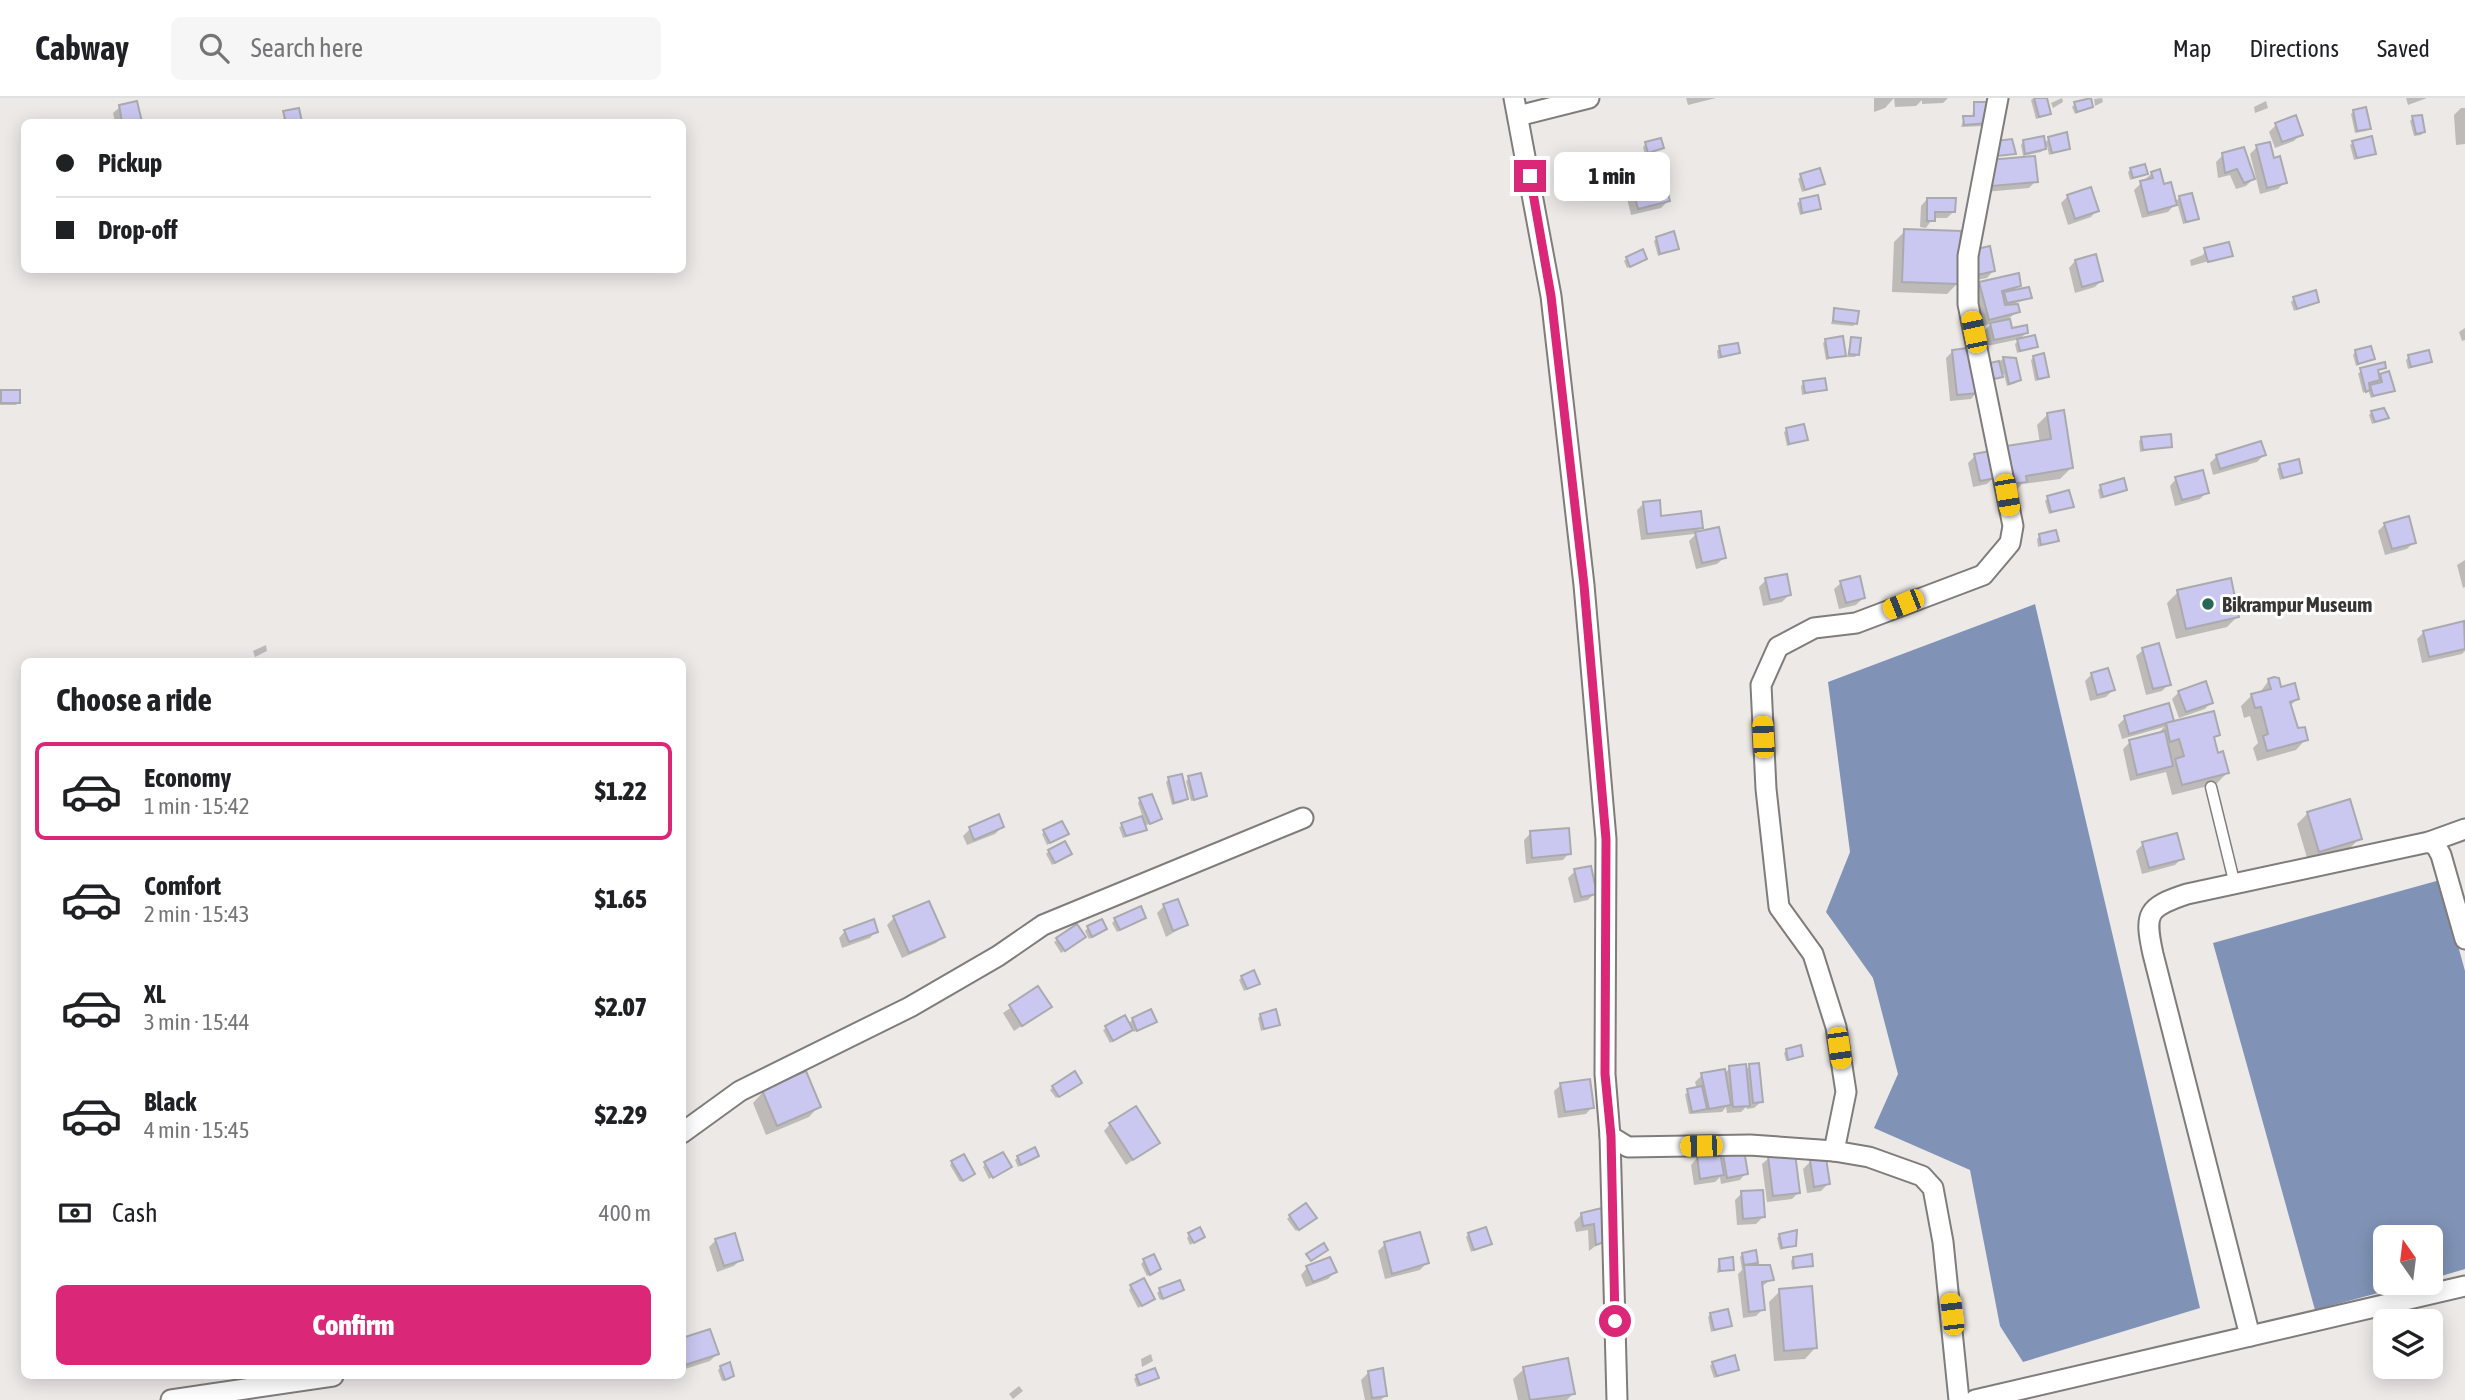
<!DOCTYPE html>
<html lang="en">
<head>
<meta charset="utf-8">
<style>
  body { margin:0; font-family:"Asap Condensed",sans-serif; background:#f6f6f6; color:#202124; height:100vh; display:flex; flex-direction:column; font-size:26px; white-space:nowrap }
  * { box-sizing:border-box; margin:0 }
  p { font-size:23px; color:#757577 }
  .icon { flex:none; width:38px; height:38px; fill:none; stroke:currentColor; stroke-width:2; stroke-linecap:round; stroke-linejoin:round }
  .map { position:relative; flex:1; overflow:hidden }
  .drawer { position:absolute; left:21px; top:560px; width:665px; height:721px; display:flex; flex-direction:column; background:#fff; border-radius:10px; box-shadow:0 4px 18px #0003 }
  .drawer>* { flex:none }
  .hud { position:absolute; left:21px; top:21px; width:665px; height:154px; border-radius:10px; box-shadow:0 4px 18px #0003; display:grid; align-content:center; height:154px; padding:0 35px; background:#fff }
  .needle { width:46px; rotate:346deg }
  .controls { position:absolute; left:2373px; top:1127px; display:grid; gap:14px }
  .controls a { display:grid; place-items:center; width:70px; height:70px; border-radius:10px; background:#fff; box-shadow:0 4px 18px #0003; font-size:35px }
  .end { position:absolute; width:32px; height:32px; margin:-16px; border:9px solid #db2777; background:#fff; box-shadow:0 0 0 4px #fff }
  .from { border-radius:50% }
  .bubble { position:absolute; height:49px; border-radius:10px; background:#fff; box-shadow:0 4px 18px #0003; font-size:23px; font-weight:800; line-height:49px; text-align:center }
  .car { position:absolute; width:21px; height:42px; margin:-21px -10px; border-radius:9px; box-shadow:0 0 5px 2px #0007; background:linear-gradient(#f5c518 24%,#345 0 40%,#f5c518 0 76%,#345 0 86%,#f5c518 0) }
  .hud b { display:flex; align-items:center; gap:24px; height:66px; font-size:26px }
  .hud b+b { border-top:2px solid #e0e0e0 }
  .hud i { width:18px; height:18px; background:#202124 }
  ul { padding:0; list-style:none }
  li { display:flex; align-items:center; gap:21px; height:98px; margin:0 14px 10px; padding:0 21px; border:4px solid transparent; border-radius:10px }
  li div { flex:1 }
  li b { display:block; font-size:26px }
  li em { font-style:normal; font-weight:800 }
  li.on { border-color:#db2777 }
  li>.icon { width:63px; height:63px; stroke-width:1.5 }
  h2 { padding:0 35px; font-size:32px; line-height:84px }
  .pay { display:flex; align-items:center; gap:18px; height:77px; padding:0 35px; font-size:26px }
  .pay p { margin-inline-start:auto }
  .button { display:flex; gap:14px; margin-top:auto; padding:14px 35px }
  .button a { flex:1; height:80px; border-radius:10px; background:#db2777; color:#fff; font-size:28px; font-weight:800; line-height:80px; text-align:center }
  header { display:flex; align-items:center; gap:42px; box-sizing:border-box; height:98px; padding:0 35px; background:#fff; border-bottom:2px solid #e0e0e0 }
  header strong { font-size:33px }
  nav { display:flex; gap:38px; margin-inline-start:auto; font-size:24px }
  .search { width:490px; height:63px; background:#f6f6f6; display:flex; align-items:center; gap:18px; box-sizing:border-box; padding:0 24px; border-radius:10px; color:#757577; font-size:26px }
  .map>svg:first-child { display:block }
  .water { fill:#8093b6 }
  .shadow { fill:#0003 }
  .building { fill:#cac8f1; stroke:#aaaaae; stroke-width:2 }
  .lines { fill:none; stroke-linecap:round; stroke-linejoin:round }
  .service-casing { stroke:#7f7c79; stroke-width:13 }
  .minor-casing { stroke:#7f7c79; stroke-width:23 }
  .service { stroke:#fff; stroke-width:10 }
  .minor { stroke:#fff; stroke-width:19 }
  .route { stroke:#db2777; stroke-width:9 }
  .poi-dot { fill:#276755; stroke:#fff; stroke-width:2.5 }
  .labels { text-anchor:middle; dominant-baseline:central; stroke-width:6; stroke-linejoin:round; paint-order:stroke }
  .poi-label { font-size:21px; font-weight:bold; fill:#373635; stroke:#fff; text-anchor:start }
</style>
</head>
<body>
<header>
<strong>Cabway</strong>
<div class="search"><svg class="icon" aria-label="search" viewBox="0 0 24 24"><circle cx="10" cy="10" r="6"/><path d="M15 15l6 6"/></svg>Search here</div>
<nav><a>Map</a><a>Directions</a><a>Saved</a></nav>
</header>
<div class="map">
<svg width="2465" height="1302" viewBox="0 0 2465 1302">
  <rect width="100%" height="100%" fill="#ede9e7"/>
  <g class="water">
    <path d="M2035 506 2200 1210 2023 1264 2000 1228 1970 1072 1874 1030 1898 976 1873 880 1826 814 1850 754 1828 584Z"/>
    <path d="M2440 782 2465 873V1171L2431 1181V1139H2385V1185H2415L2315 1212 2213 845Z"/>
  </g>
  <g class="shadow">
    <path d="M1686 0H1716L1688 7Z"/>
    <path d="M1874 0H1948L1943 5 1922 6V2L1916 8 1895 9 1894 0 1885 10 1874 14Z"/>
    <path d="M2034 0H2045L2049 15 2046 18 2036 21 2031 2Z"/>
    <path d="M2062 0 2063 4 2053 10 2051 5Z"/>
    <path d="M2102 0 2103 4 2095 8 2094 1Z"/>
    <path d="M2406 0H2427L2408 7Z"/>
    <path d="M2266 3 2268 10 2255 15 2254 9Z"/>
    <path d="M136 5 140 24H115L113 15 120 9Z"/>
    <path d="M1974 6 1986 25 1983 28 1961 29 1964 20H1972Z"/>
    <path d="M2075 6 2091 9 2075 16 2072 9Z"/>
    <path d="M2461 10H2465V46L2456 47 2454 17Z"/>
    <path d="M298 12 300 24H283L284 15Z"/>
    <path d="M2354 13 2369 30 2366 33 2355 35 2351 16Z"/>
    <path d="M2413 20 2424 34 2421 37 2414 38 2410 23Z"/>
    <path d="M2276 27 2301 36 2294 43 2275 50 2269 34Z"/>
    <path d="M2049 41 2069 50 2049 57 2047 48 2041 54 2023 58 2021 47 2023 44 2043 46Z"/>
    <path d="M2353 45 2374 55 2354 62 2350 47Z"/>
    <path d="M1646 46 1662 50 1645 57 1643 49Z"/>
    <path d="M2257 49 2273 62 2285 84 2278 91 2260 96 2250 56Z"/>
    <path d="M2223 57 2253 81 2246 88 2236 91 2230 77 2218 80 2216 64Z"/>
    <path d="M1983 71 2036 83 2029 90 1985 94Z"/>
    <path d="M2131 71 2146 76 2130 82 2128 74Z"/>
    <path d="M1636 72 1658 79 1635 85 1633 75Z"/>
    <path d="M2152 75 2174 105 2180 99 2197 120 2194 123 2183 126 2177 104 2168 114 2142 120 2134 92Z"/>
    <path d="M1801 78 1823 86 1802 94 1798 81Z"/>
    <path d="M1634 93 1668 103 1661 110 1631 117 1627 100Z"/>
    <path d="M2068 98 2097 112 2091 119 2068 127 2061 105Z"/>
    <path d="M1927 101 1954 113 1947 120H1933L1926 130 1920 129 1921 108Z"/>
    <path d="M1800 103 1819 111 1800 117 1797 105Z"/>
    <path d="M1905 133 1958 185 1947 196 1892 194 1894 144Z"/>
    <path d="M1657 140 1677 151 1658 158 1654 143Z"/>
    <path d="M1989 150 1993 173 1987 180 1971 183Z"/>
    <path d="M2205 152 2231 157 2191 168 2190 162 2203 157Z"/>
    <path d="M1627 160 1645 161 1627 170 1624 163Z"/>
    <path d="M2075 163 2102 182 2095 189 2075 195 2069 170Z"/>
    <path d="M1980 185 2019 187 2012 194 2030 200 2016 205 2018 213 2008 221 2011 233 2027 234 2020 241 1987 248 1984 233 1992 225 1983 228 1973 192Z"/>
    <path d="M2294 201 2317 203 2294 213 2291 204Z"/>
    <path d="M1835 212 1856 225 1853 228 1831 226Z"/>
    <path d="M2465 230V242L2462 243 2459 234Z"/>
    <path d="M1851 241 1858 256 1855 259H1847Z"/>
    <path d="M1826 243 1844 257 1826 262 1823 245Z"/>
    <path d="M2018 243 2036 248 2017 255 2015 246Z"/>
    <path d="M1720 250 1739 255 1718 261 1717 253Z"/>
    <path d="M1953 253 1977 294 1971 301 1950 303 1946 260Z"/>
    <path d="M2355 254 2373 261 2356 268 2353 257Z"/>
    <path d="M2034 259 2047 278 2044 281 2035 283 2031 262Z"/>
    <path d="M2409 259 2430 264 2408 271 2406 262Z"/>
    <path d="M2003 261H2014L2019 282 2016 285 2007 288 2004 276 1992 283 1988 270Z"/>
    <path d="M2384 269 2376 274 2378 278 2388 275 2393 292 2371 300 2368 292 2363 295 2358 275Z"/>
    <path d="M1804 285 1825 292 1802 297 1801 288Z"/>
    <path d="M2 294 19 304 16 307H0Z"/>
    <path d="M2372 314 2387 320 2372 326 2369 317Z"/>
    <path d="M2048 316 2071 370 2060 381 2022 386 2014 394 2001 396 2040 345 2037 327Z"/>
    <path d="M1787 332 1806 341 1787 348 1784 334Z"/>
    <path d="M2142 340 2170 348 2140 354 2139 343Z"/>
    <path d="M2264 357 2257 364 2213 377 2210 365 2217 358Z"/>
    <path d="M1975 358 1994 379 1987 386 1973 389 1968 365Z"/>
    <path d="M2280 368 2300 374 2280 382 2277 371Z"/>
    <path d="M2176 381 2207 394 2200 401 2175 408 2170 388Z"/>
    <path d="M2101 389 2125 392 2100 401 2098 392Z"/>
    <path d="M2048 400 2072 408 2049 416 2045 403Z"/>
    <path d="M1644 405 1660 420 1701 429 1694 436 1641 442 1637 412Z"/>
    <path d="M2385 426 2414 444 2407 451 2385 457 2378 433Z"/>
    <path d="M1696 436 1724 460 1717 466 1696 471 1689 443Z"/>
    <path d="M2040 438 2057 442 2038 449 2037 441Z"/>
    <path d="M2465 462V489L2463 490 2457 467Z"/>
    <path d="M1766 482 1789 497 1782 504 1763 508 1759 489Z"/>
    <path d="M1841 485 1863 500 1856 507 1839 511 1834 491Z"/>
    <path d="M2178 494 2237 519 2227 529 2176 541 2167 505Z"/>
    <path d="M2463 525 2465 553 2462 556 2422 565 2417 541 2424 534Z"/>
    <path d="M266 547 267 553 255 559 253 553Z"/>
    <path d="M2143 552 2169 586 2162 593 2146 597 2136 558Z"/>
    <path d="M2092 576 2113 592 2106 599 2090 603 2085 583Z"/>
    <path d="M2269 582 2297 601 2290 608 2297 632 2306 641 2296 652 2257 663 2253 650 2258 645 2250 618 2244 620 2241 608 2252 597 2259 596Z"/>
    <path d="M2179 594 2211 604 2205 611 2179 620 2172 601Z"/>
    <path d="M2168 607 2167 627 2218 636 2213 642 2227 675 2216 686 2172 697 2166 674 2130 683 2123 651 2130 644 2156 638 2164 629 2122 641 2118 627 2125 620Z"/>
    <path d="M1189 680 1205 698 1202 700 1191 703 1186 683Z"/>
    <path d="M1169 681 1186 701 1183 704 1172 707 1166 684Z"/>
    <path d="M1140 702 1157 723 1144 728 1142 734 1123 740 1119 729 1143 720 1138 705Z"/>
    <path d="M2308 715 2360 740 2349 751 2308 763 2297 726Z"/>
    <path d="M1002 729 995 736 967 747 963 738 970 731Z"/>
    <path d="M1045 733 1064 738 1047 747 1042 736Z"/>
    <path d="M1531 735 1569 755 1563 762 1526 766 1524 742Z"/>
    <path d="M2143 746 2182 760 2175 767 2142 776 2136 753Z"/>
    <path d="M1049 753 1070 756 1052 767 1046 756Z"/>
    <path d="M1575 773 1595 795 1588 802 1574 805 1568 780Z"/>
    <path d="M1164 808 1186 827 1166 839 1157 815Z"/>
    <path d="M894 820 943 839 936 845 902 860 887 827Z"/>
    <path d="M1144 820 1117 834 1112 825 1115 822Z"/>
    <path d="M1088 830 1105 831 1089 841 1085 833Z"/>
    <path d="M845 833H876L870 840 842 850 839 840Z"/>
    <path d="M1057 842H1081L1061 855 1054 844Z"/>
    <path d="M1242 879 1258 885 1244 893 1239 882Z"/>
    <path d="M1038 891 1049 909 1014 933 1003 915Z"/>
    <path d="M1261 917 1278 926 1261 933 1258 920Z"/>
    <path d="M1124 919 1128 926 1133 921 1155 924 1134 934 1133 930 1110 945 1103 932Z"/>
    <path d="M1787 952 1802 958 1786 963 1784 955Z"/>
    <path d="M1750 968 1761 1004 1754 1010 1747 1011 1746 1009 1741 1014 1727 1015 1726 1009 1722 1014 1689 1016 1685 996 1697 991 1695 984 1702 977 1724 976 1730 970 1745 972Z"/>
    <path d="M1077 987 1056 1000 1050 992 1053 989Z"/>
    <path d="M1561 987 1592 1009 1586 1016 1558 1020 1554 993Z"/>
    <path d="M763 994 819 1008 809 1019 766 1037 753 1005Z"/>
    <path d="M1110 1026 1157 1044 1126 1067 1104 1033Z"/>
    <path d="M1037 1058 1018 1069 1015 1062 1018 1059Z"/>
    <path d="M1724 1058 1746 1075 1740 1082 1721 1086 1720 1079 1715 1084 1694 1087 1691 1067 1697 1060 1720 1062Z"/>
    <path d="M1769 1060 1799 1094 1792 1101 1767 1104 1762 1066Z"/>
    <path d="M952 1064 970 1078 960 1084 950 1067Z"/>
    <path d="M1810 1064 1828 1086 1821 1093 1807 1095 1803 1071Z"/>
    <path d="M985 1066 1007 1071 989 1081 983 1069Z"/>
    <path d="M1742 1095 1763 1119 1756 1126 1737 1127 1735 1102Z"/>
    <path d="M1604 1112 1602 1143 1589 1153 1588 1132 1576 1134 1574 1124 1581 1117Z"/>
    <path d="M1290 1118 1312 1123 1296 1133 1287 1121Z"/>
    <path d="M1469 1136 1490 1145 1471 1154 1466 1139Z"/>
    <path d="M1189 1137 1203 1139 1190 1147 1187 1140Z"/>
    <path d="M1780 1137 1795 1147 1780 1152 1777 1140Z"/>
    <path d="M716 1142 741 1161 734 1168 717 1174 709 1149Z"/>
    <path d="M1385 1146 1427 1165 1420 1172 1385 1181 1378 1153Z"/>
    <path d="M1743 1156 1756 1165 1752 1169 1772 1181 1761 1189 1763 1211 1756 1218 1743 1220 1738 1176 1742 1172 1740 1159Z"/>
    <path d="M1793 1160 1811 1167 1792 1172 1791 1163Z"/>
    <path d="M1719 1162 1732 1171 1717 1175Z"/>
    <path d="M1144 1163 1156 1174 1147 1178 1141 1166Z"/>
    <path d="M1307 1170 1335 1174 1328 1181 1306 1189 1301 1177Z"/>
    <path d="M1179 1184 1182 1191 1179 1194 1160 1202 1157 1195 1160 1192Z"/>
    <path d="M1131 1189 1153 1201 1138 1210 1129 1192Z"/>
    <path d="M1780 1193 1815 1250 1805 1261 1774 1263 1769 1204Z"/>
    <path d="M1711 1216 1730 1227 1711 1234 1708 1219Z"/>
    <path d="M682 1242 717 1256 710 1263 682 1272Z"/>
    <path d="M1151 1256 1153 1263 1142 1269 1141 1261Z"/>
    <path d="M1713 1265 1737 1272 1714 1280 1710 1268Z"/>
    <path d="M721 1269 732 1278 730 1281 722 1283 718 1272Z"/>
    <path d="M1524 1271 1573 1296 1567 1302H1518L1513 1281Z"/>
    <path d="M1368 1275 1385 1298 1381 1302H1365L1361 1282Z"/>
    <path d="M1137 1278 1157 1280 1137 1289 1134 1281Z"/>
    <path d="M1019 1288 1023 1293 1013 1301 1009 1296Z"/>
  </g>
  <g class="building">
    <path d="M2034 0H2047L2051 16 2039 19Z"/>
    <path d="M2091 0 2093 9 2077 14 2074 4Z"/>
    <path d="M137 3 142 24H122L119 7Z"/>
    <path d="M1974 4H1987L1988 25 1964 27 1963 18H1974Z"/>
    <path d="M2366 9 2371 31 2357 33 2353 12Z"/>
    <path d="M299 10 302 24H286L283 13Z"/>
    <path d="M2296 17 2303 37 2282 44 2275 25Z"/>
    <path d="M2422 17 2425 34 2416 36 2412 18Z"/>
    <path d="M2067 34 2070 51 2052 55 2048 39Z"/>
    <path d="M2044 38 2046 51 2025 56 2023 42Z"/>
    <path d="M2372 38 2376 56 2357 60 2352 43Z"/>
    <path d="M1661 40 1664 50 1648 55 1645 44Z"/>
    <path d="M2012 41 2016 56 1997 58 1995 43Z"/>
    <path d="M2270 44 2274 60 2280 58 2287 85 2267 90 2256 47Z"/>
    <path d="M2244 49 2255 81 2244 85 2237 71 2225 75 2222 55Z"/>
    <path d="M2035 58 2038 84 1992 88 1989 62Z"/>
    <path d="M2145 66 2148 76 2133 80 2130 70Z"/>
    <path d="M1658 67 1660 80 1637 83 1635 70Z"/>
    <path d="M1820 70 1825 86 1805 92 1800 76Z"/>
    <path d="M2160 71 2164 86 2171 84 2177 107 2148 115 2140 83 2153 80 2151 74Z"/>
    <path d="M1665 84 1670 103 1638 111 1633 92Z"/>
    <path d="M2091 89 2099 113 2075 121 2067 97Z"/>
    <path d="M2192 95 2199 121 2186 124 2179 98Z"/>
    <path d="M1818 97 1821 111 1802 115 1800 101Z"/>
    <path d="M1927 100H1956L1955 114H1935V123H1927Z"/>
    <path d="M1904 131 1961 133 1959 186 1902 184Z"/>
    <path d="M1674 133 1679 151 1660 156 1656 139Z"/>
    <path d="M2229 144 2233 158 2208 164 2204 150Z"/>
    <path d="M1990 148 1995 173 1977 177 1972 152Z"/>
    <path d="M1643 151 1647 161 1630 169 1626 159Z"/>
    <path d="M2096 156 2103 183 2082 189 2075 162Z"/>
    <path d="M2019 175 2021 188 2002 193 2005 207 2018 206 2020 214 1989 222 1979 184Z"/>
    <path d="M2029 189 2032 200 2007 205 2004 194Z"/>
    <path d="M2316 192 2319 204 2297 211 2293 199Z"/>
    <path d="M1834 210 1859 213 1857 226 1833 223Z"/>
    <path d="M2010 221 2012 230 2027 227 2028 235 1994 242 1990 225Z"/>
    <path d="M2035 237 2038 249 2020 253 2017 241Z"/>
    <path d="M1843 238 1846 258 1828 260 1825 241Z"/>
    <path d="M1851 239 1861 240 1859 257 1849 256Z"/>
    <path d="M1738 245 1740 255 1721 259 1719 248Z"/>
    <path d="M2371 248 2375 261 2358 266 2355 252Z"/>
    <path d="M1975 249 1979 295 1957 297 1952 252Z"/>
    <path d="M2429 252 2432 264 2411 269 2408 257Z"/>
    <path d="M2044 255 2049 279 2038 281 2033 258Z"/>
    <path d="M2003 259 2016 260 2021 282 2009 286Z"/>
    <path d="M1999 263 2003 279 1994 281 1990 265Z"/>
    <path d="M2385 264 2386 270 2378 272 2380 282 2369 285 2370 292 2366 294 2360 270Z"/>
    <path d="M2389 273 2395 293 2373 298 2370 287 2382 284 2380 276Z"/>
    <path d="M1825 280 1827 292 1805 295 1803 283Z"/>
    <rect x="1" y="292" width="19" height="13"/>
    <path d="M2384 310 2389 320 2375 324 2371 313Z"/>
    <path d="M2064 312 2073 370 2026 378 2027 384 2011 386 2006 348 2051 341 2047 315Z"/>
    <path d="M1804 326 1808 342 1789 346 1786 330Z"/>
    <path d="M2171 336 2172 349 2143 352 2141 339Z"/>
    <path d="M2261 343 2266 357 2220 371 2216 357Z"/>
    <path d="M1990 353 1996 380 1980 383 1974 356Z"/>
    <path d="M2299 361 2302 375 2283 380 2279 366Z"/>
    <path d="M2203 372 2209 395 2182 402 2175 379Z"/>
    <path d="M2124 380 2127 392 2103 399 2100 387Z"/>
    <path d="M2069 392 2074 409 2051 414 2047 398Z"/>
    <path d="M1660 402 1661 418 1701 413 1703 430 1647 436 1643 404Z"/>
    <path d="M2409 418 2416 445 2392 451 2384 425Z"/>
    <path d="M1719 429 1726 460 1702 465 1695 434Z"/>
    <path d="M2056 432 2059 443 2041 447 2039 436Z"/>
    <path d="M1787 476 1791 497 1770 502 1765 480Z"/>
    <path d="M1860 478 1865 500 1846 505 1840 483Z"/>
    <path d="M2231 480 2239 519 2186 531 2177 492Z"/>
    <path d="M2464 523 2465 551 2429 559 2423 533Z"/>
    <path d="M2159 545 2171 587 2153 591 2142 550Z"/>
    <path d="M2108 570 2115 592 2097 597 2091 575Z"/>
    <path d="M2274 579 2279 580 2281 589 2295 585 2299 601 2290 604 2298 630 2305 629 2308 642 2267 653 2263 638 2268 636 2261 609 2255 610 2251 596 2271 591 2268 581Z"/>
    <path d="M2206 583 2213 605 2186 614 2178 593Z"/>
    <path d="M2169 605 2174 623 2129 636 2124 618Z"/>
    <path d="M2214 613 2220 637 2214 639 2218 655 2223 653 2229 675 2182 687 2175 661 2184 658 2179 641 2170 644 2166 625Z"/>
    <path d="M2165 633 2173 668 2137 677 2129 642Z"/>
    <path d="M1201 675 1207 698 1194 702 1188 678Z"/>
    <path d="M1182 676 1188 701 1174 705 1168 679Z"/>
    <path d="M1152 696 1162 721 1150 726 1139 700Z"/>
    <path d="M2350 701 2362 741 2319 754 2307 714Z"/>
    <path d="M999 716 1004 729 974 742 969 729Z"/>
    <path d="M1142 718 1147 732 1126 738 1121 725Z"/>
    <path d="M1062 723 1069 736 1050 745 1043 732Z"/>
    <path d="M1569 730 1571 756 1532 760 1530 733Z"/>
    <path d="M2177 735 2184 761 2149 770 2142 744Z"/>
    <path d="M1065 743 1072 756 1055 765 1048 752Z"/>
    <path d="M1591 768 1597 796 1581 799 1574 771Z"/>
    <path d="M1178 801 1188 827 1173 833 1163 806Z"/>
    <path d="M929 803 945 839 909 855 893 818Z"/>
    <path d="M1141 808 1146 820 1120 832 1114 820Z"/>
    <path d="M874 821 878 834 849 844 844 832Z"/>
    <path d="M1102 821 1107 831 1092 839 1087 828Z"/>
    <path d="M1077 826 1086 839 1065 853 1056 840Z"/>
    <path d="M1254 872 1260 886 1247 891 1241 878Z"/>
    <path d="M1038 888 1052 909 1022 928 1009 907Z"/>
    <path d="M1151 911 1157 924 1137 933 1132 920Z"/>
    <path d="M1276 911 1280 927 1264 931 1260 916Z"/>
    <path d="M1125 917 1133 932 1113 943 1105 928Z"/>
    <path d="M1801 947 1803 958 1788 962 1786 951Z"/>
    <path d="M1759 965 1763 1004 1753 1005 1749 966Z"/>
    <path d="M1746 966 1750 1008 1733 1009 1729 968Z"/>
    <path d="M1725 971 1731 1007 1709 1011 1701 975Z"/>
    <path d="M806 973 821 1009 777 1028 762 992Z"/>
    <path d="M1075 973 1082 985 1059 999 1052 988Z"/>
    <path d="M1590 981 1594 1010 1565 1014 1560 985Z"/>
    <path d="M1702 988 1707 1011 1692 1014 1687 991Z"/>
    <path d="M1136 1008 1160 1045 1133 1062 1109 1025Z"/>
    <path d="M1035 1049 1039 1058 1021 1067 1017 1058Z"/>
    <path d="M1744 1052 1748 1076 1727 1080 1723 1056Z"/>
    <path d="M1003 1054 1012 1069 993 1080 984 1064Z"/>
    <path d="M1720 1054 1724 1077 1700 1081 1697 1058Z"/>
    <path d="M1795 1055 1800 1095 1773 1098 1768 1058Z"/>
    <path d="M964 1056 975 1076 963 1083 951 1063Z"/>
    <path d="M1826 1060 1830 1086 1814 1089 1810 1062Z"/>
    <path d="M1763 1092 1765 1119 1743 1121 1741 1093Z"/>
    <path d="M1306 1105 1317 1120 1299 1132 1289 1117Z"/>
    <path d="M1606 1109 1604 1144 1596 1147 1594 1126 1583 1128 1581 1115Z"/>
    <path d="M1200 1129 1205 1139 1194 1145 1188 1135Z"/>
    <path d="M1486 1129 1492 1146 1474 1152 1468 1135Z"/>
    <path d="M1797 1132 1796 1148 1782 1150 1779 1136Z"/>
    <path d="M1420 1134 1429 1165 1392 1176 1384 1144Z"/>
    <path d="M735 1135 743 1162 724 1168 715 1141Z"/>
    <path d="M1324 1145 1328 1152 1311 1163 1306 1156Z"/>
    <path d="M1756 1152 1758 1165 1744 1167 1742 1155Z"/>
    <path d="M1154 1156 1161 1171 1150 1177 1143 1161Z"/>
    <path d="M1812 1156 1813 1168 1794 1170 1793 1159Z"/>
    <path d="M1330 1159 1337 1174 1313 1184 1306 1168Z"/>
    <path d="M1733 1159 1734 1172 1720 1173 1719 1161Z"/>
    <path d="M1744 1167H1770L1774 1182 1762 1184 1765 1212 1749 1214Z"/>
    <path d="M1144 1180 1155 1201 1142 1208 1130 1187Z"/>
    <path d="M1180 1182 1184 1192 1163 1201 1159 1190Z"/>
    <path d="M1812 1188 1817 1250 1784 1253 1779 1191Z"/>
    <path d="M1728 1211 1732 1228 1714 1232 1710 1215Z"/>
    <path d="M710 1231 719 1256 682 1268V1240Z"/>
    <path d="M1735 1257 1739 1272 1717 1278 1712 1264Z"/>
    <path d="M1568 1260 1575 1296 1530 1302 1523 1269Z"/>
    <path d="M730 1264 734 1278 725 1282 720 1268Z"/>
    <path d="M1155 1270 1159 1280 1140 1287 1136 1277Z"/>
    <path d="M1383 1270 1387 1298 1372 1300 1368 1273Z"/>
  </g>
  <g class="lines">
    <defs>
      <path id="service" d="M2211 689 2235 787"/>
      <g id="minor">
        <path d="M1514 0 1551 198 1584 487 1606 741 1605 976 1610 1038 1628 1049 1750 1047 1834 1053 1869 1059 1922 1078 1933 1090 1943 1144 1959 1302"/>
        <path d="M1518 18 1589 0"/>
        <path d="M2429 744 2465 731"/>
        <path d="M682 1035 740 993 910 909 998 858 1043 827 1303 720"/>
        <path d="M1610 1038 1617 1302"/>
        <path d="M1834 1053 1846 994 1836 929 1813 856 1779 809 1766 691 1761 587 1778 549 1814 530 1856 525 1983 477 2010 445 2013 428 2007 398 1968 206V158L1998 0"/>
        <path d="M2250 1238 2153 856C2144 815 2147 809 2187 796L2429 744 2436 748 2441 757 2465 841"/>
        <path d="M171 1302 333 1278"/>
        <path d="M1975 1302 2465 1188"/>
      </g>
    </defs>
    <use href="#service" class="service-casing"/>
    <use href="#minor" class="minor-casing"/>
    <use href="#service" class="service"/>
    <use href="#minor" class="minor"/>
  </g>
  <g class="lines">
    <path class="route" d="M1530 78 1551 198 1584 487 1606 741 1605 976 1611 1038 1615 1223"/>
  </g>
  <circle class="poi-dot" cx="2208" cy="506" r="7"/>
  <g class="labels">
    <g class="poi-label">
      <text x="2222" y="506">Bikrampur Museum</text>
    </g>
  </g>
</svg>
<div class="controls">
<a><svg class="needle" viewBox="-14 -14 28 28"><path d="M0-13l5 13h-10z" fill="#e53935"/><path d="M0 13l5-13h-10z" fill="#757577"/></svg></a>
<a><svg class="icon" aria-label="layers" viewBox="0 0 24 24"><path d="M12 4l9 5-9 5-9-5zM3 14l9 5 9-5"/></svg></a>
</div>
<i class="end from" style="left:1615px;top:1223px"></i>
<i class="end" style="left:1530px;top:78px"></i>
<div class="bubble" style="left:1554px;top:54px;width:116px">1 min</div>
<i class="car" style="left:1974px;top:234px;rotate:348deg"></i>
<i class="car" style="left:2007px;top:397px;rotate:170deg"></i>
<i class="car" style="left:1903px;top:506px;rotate:248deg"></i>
<i class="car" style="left:1763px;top:639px;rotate:357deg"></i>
<i class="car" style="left:1839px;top:950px;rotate:172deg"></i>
<i class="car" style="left:1701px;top:1048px;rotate:269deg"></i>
<i class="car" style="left:1952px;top:1216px;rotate:353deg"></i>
<div class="hud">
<b><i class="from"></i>Pickup</b>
<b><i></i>Drop-off</b>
</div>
<section class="drawer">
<h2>Choose a ride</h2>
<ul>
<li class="on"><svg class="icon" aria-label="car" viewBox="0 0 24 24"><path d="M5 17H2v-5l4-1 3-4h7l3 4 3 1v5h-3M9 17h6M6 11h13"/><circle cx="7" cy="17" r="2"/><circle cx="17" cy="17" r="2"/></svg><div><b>Economy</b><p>1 min · 15:42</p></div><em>$1.22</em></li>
<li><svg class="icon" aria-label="car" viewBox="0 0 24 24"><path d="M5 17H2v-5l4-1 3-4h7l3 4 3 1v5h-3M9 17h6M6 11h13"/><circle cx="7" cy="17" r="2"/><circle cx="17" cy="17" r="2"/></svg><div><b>Comfort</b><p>2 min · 15:43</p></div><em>$1.65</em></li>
<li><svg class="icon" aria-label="car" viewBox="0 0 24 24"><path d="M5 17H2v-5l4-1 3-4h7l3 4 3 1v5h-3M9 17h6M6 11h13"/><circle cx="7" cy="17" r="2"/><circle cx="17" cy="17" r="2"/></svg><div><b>XL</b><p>3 min · 15:44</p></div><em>$2.07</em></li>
<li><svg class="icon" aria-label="car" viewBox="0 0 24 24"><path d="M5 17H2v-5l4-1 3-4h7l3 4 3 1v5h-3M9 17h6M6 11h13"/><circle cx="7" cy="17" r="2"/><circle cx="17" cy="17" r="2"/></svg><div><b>Black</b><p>4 min · 15:45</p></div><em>$2.29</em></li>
</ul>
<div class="pay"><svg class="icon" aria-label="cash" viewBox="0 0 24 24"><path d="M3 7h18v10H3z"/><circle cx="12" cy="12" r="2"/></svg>Cash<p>400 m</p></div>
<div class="button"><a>Confirm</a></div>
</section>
</div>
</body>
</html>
